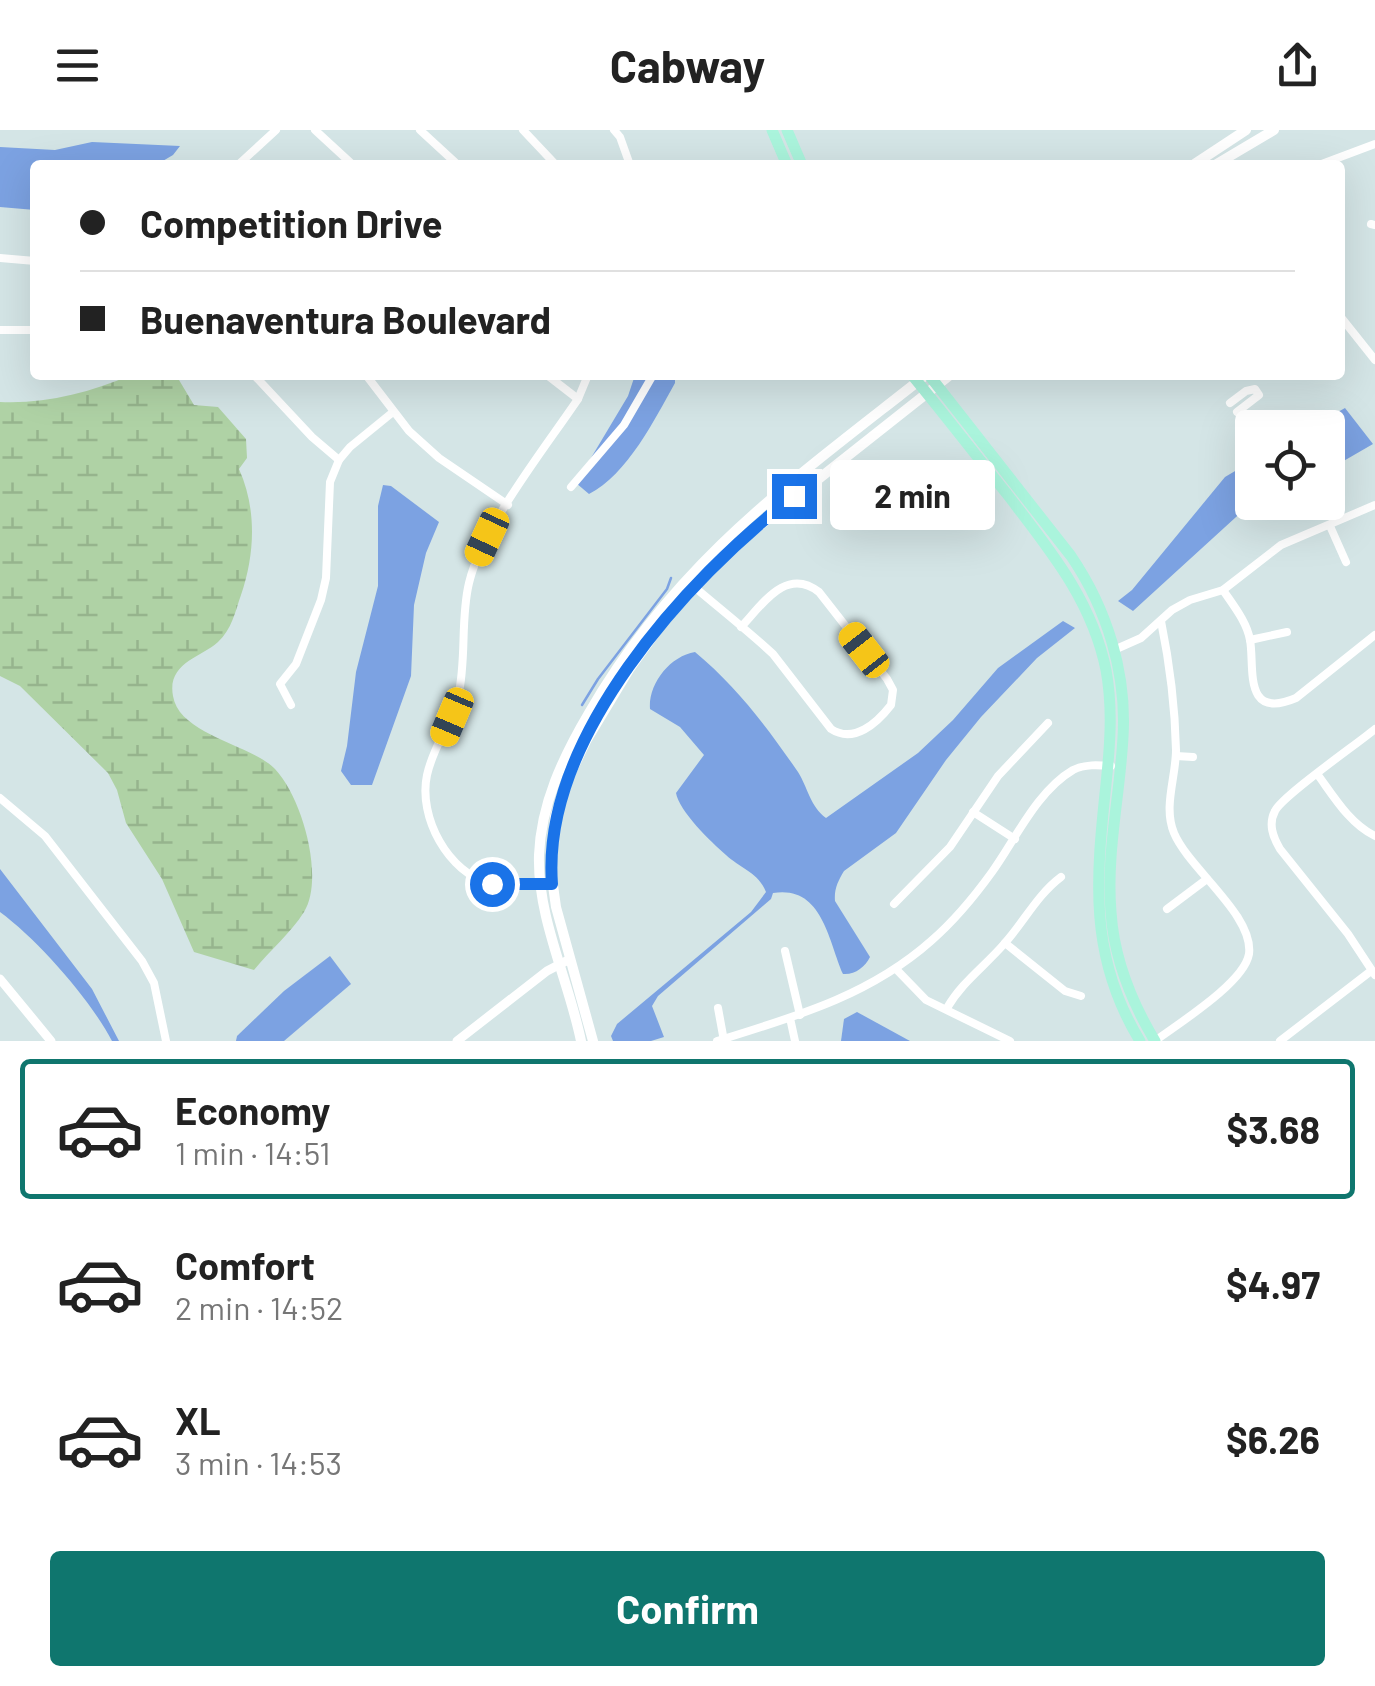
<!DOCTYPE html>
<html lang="en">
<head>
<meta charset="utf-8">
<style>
  body { margin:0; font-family:Barlow,sans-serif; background:#f6f6f6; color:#222; height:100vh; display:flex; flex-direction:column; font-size:38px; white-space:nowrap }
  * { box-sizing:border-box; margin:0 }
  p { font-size:32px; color:#767676 }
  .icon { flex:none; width:55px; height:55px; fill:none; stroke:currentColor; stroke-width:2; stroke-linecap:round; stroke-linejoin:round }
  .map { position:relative; height:911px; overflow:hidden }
  .sheet { display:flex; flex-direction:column; background:#fff; flex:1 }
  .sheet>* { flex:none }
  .hud { position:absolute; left:30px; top:30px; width:1315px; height:220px; border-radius:10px; box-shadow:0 10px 40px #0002; display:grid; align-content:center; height:220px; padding:0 50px; background:#fff }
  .fabs { position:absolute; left:1235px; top:280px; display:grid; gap:20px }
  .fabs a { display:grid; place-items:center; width:110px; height:110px; border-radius:10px; background:#fff; box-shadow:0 10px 40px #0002; font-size:50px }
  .end { position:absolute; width:45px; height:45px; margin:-22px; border:12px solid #1a73e8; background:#fff; box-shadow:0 0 0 5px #fff }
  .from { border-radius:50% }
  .bubble { position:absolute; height:70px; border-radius:10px; background:#fff; box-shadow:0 10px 40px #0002; font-size:32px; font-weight:700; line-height:70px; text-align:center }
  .car { position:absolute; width:30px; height:60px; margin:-30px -15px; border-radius:12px; box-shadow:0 0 8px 2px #0007; background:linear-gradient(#f5c518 24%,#345 0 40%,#f5c518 0 76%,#345 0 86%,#f5c518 0) }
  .hud b { display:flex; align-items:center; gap:35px; height:95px; font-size:38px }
  .hud b+b { border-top:2px solid #e0e0e0 }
  .hud i { width:25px; height:25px; background:#222 }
  ul { padding:18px 0 0; list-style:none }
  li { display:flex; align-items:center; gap:30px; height:140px; margin:0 20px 15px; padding:0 30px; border:5px solid transparent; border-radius:10px }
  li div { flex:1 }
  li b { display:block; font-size:38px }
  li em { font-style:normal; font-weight:700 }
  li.on { border-color:#0f766e }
  li>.icon { width:90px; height:90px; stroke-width:1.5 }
  .primary-button { display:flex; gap:20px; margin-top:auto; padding:20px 50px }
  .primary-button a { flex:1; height:115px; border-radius:10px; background:#0f766e; color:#fff; font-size:40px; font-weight:700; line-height:115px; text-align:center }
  header { display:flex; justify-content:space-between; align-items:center; height:130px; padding:0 50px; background:#fff; font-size:45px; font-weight:700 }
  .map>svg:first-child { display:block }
  .wetland { fill:url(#wetland-marsh) }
  .water { fill:#7ca2e2 }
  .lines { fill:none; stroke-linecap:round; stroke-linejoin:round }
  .stream { stroke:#7ca2e2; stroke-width:2.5 }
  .minor { stroke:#fff; stroke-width:8 }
  .tertiary { stroke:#fff; stroke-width:9 }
  .secondary { stroke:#fff; stroke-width:10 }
  .primary { stroke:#aaf4dc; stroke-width:11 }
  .route { stroke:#1a73e8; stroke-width:12 }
</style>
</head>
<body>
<header><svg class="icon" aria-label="menu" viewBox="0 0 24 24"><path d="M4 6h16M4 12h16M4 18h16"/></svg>Cabway<svg class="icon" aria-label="share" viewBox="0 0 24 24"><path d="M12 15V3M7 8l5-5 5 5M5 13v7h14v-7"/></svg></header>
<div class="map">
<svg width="1375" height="911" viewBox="0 0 1375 911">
  <defs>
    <pattern id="wetland-marsh" width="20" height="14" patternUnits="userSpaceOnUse" patternTransform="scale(2.5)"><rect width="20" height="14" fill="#afd2a5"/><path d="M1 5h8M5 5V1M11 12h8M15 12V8" fill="none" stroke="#96b48d"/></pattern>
  </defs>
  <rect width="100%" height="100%" fill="#d4e5e6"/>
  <path class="wetland" d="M131 245H176L194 275 218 277 246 309 247 328 239 339C257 379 255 424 241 465 235 482 232 499 218 512 200 528 167 533 173 566 179 605 253 615 275 639 302 667 325 748 304 782 291 803 270 820 254 840L194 822 162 749 126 693 117 660 108 643 20 556 0 546V272C46 274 88 263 131 245Z"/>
  <g class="water">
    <path d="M92 12 180 16 173 25 156 35H35V80L0 77V17L55 20Z"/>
    <path d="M635 245H675V253C655 289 627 345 589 364L576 353 628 266Z"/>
    <path d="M1345 278 1373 314 1328 340V298L1311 297Z"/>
    <path d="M1252 331V372L1258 373 1247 377 1133 481 1118 471 1132 460 1225 347Z"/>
    <path d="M383 355 391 356 439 392 426 423 414 475 411 546 372 655H351L341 641 347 616 356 542 378 456V376Z"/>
    <path d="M1063 491 1075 498 1037 528 981 587 946 630 896 703 844 741C838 751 834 759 835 771L870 827C865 837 855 845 843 844 828 809 822 755 773 763L771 769 658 866 652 876 664 907 651 911H613L611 906 617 894 751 782 766 762C759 743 740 738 726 725 711 712 679 681 676 663L704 625 680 597 650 579C648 554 670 526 695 522 737 557 767 597 798 642 808 658 810 676 826 688L918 623 953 590 998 538Z"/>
    <path d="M0 739 92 859 119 911H112C90 869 38 810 0 782Z"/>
    <path d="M330 826 351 854 284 911H236L237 906 284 861Z"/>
    <path d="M857 882 910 911H841L844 889Z"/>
  </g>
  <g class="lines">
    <path class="stream" d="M582 575 598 549 667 459 671 448"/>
    <g class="minor">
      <path d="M315 0 353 35"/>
      <path d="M420 0 458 35"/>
      <path d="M523 0 556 35"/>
      <path d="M614 0 620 7 630 35"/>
      <path d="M238 35 276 0"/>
      <path d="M1319 35 1375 14"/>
      <path d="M1371 94 1375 95"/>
      <path d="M0 128 35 131"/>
      <path d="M1340 186 1375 230"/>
      <path d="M0 200H35"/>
      <path d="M254 245 312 307 339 330"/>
      <path d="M366 245 409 301 439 328 508 375"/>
      <path d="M547 245 578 269"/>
      <path d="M1230 273 1246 261 1255 259 1259 265 1237 282"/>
      <path d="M571 357 624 295 653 245"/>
      <path d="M1330 396 1346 432"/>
      <path d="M692 455C719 478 747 500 773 524L831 599C854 614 877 593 891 575L893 560 887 549 819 462C786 436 762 475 741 497"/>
      <path d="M1223 460C1233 475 1247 492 1250 510 1255 536 1242 591 1296 568L1375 505"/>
      <path d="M1250 510 1287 502"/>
      <path d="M1114 520 1141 508 1172 480 1190 470 1223 460 1281 415 1375 375"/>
      <path d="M291 575 280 554 296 534 321 470 326 448 330 352 339 330 350 317 393 282"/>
      <path d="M1375 599C1357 614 1282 666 1275 681 1268 694 1273 707 1280 719L1348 804 1375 845"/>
      <path d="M1176 626 1193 627"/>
      <path d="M1318 645C1334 667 1350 694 1375 706"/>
      <path d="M0 668 45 706 142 831 154 853 166 911"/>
      <path d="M973 682 1015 709"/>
      <path d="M552 754C531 752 511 759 491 754 448 743 418 687 427 645 433 617 451 594 458 567 467 529 460 490 469 453 482 397 545 318 578 269L588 245"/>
      <path d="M894 774 950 717 998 646 1048 593"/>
      <path d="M1167 779 1207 749"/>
      <path d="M1005 813 1065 861 1081 866"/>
      <path d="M785 821 800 885"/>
      <path d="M896 839 926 870 1010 911"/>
      <path d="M718 878 724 911"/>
      <path d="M947 878C962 852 985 836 1004 814 1024 792 1037 765 1061 747"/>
      <path d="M790 888 795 911"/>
      <path d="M717 911C794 887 869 866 931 811 954 791 974 767 992 742 1015 710 1037 661 1073 640 1085 634 1098 635 1111 636"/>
      <path d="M1155 911C1179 893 1244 853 1249 824 1254 785 1189 739 1174 703 1163 677 1176 647 1176 620 1175 575 1170 535 1161 491"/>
      <path d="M1280 911 1371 841"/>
    </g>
    <g class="tertiary">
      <path d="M0 849 51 911"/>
      <path d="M457 911 547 841 570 829"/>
    </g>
    <g class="secondary">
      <path d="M1193 35 1246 0"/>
      <path d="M1215 35 1274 0"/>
      <path d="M581 911C569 851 537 788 539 725 541 674 563 627 589 583 677 430 792 351 926 245"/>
      <path d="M593 911 556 777 551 741 555 687 566 653 586 611 630 538 663 492 730 419 950 245"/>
    </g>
    <g class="primary">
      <path d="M772 0 787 35"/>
      <path d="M787 0 802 35"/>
      <path d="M912 245C944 284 975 324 1007 364 1049 419 1092 470 1106 540 1113 578 1110 616 1106 654 1096 748 1088 826 1140 911"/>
      <path d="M929 245 1071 426C1107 479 1127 543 1123 607 1120 665 1106 724 1111 782 1114 829 1131 871 1155 911"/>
    </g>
  </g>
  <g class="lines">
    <path class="route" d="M492 754H552C541 609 686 449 794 366"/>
  </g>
</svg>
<div class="fabs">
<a><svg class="icon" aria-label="locate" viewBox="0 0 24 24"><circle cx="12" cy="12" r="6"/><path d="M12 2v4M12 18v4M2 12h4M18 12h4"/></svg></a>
</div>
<i class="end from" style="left:492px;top:754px"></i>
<i class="end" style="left:794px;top:366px"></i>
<div class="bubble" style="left:830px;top:330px;width:165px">2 min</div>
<i class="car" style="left:487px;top:407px;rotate:205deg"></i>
<i class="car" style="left:864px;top:520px;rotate:322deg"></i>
<i class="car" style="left:452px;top:587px;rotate:203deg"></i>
<div class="hud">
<b><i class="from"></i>Competition Drive</b>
<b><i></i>Buenaventura Boulevard</b>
</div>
</div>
<section class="sheet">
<ul>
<li class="on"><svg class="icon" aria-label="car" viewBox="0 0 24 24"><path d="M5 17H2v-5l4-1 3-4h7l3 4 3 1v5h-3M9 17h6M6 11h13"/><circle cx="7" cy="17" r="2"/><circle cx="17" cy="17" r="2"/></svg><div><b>Economy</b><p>1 min · 14:51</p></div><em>$3.68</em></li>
<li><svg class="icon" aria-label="car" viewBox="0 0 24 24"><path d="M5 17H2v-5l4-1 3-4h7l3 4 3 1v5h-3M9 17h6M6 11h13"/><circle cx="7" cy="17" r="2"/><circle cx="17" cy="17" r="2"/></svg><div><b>Comfort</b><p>2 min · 14:52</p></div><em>$4.97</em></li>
<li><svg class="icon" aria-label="car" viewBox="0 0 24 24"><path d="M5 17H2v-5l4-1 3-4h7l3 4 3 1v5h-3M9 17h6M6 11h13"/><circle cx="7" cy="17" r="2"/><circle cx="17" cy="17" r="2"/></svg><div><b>XL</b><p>3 min · 14:53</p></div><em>$6.26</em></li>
</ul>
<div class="primary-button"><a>Confirm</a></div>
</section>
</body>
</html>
